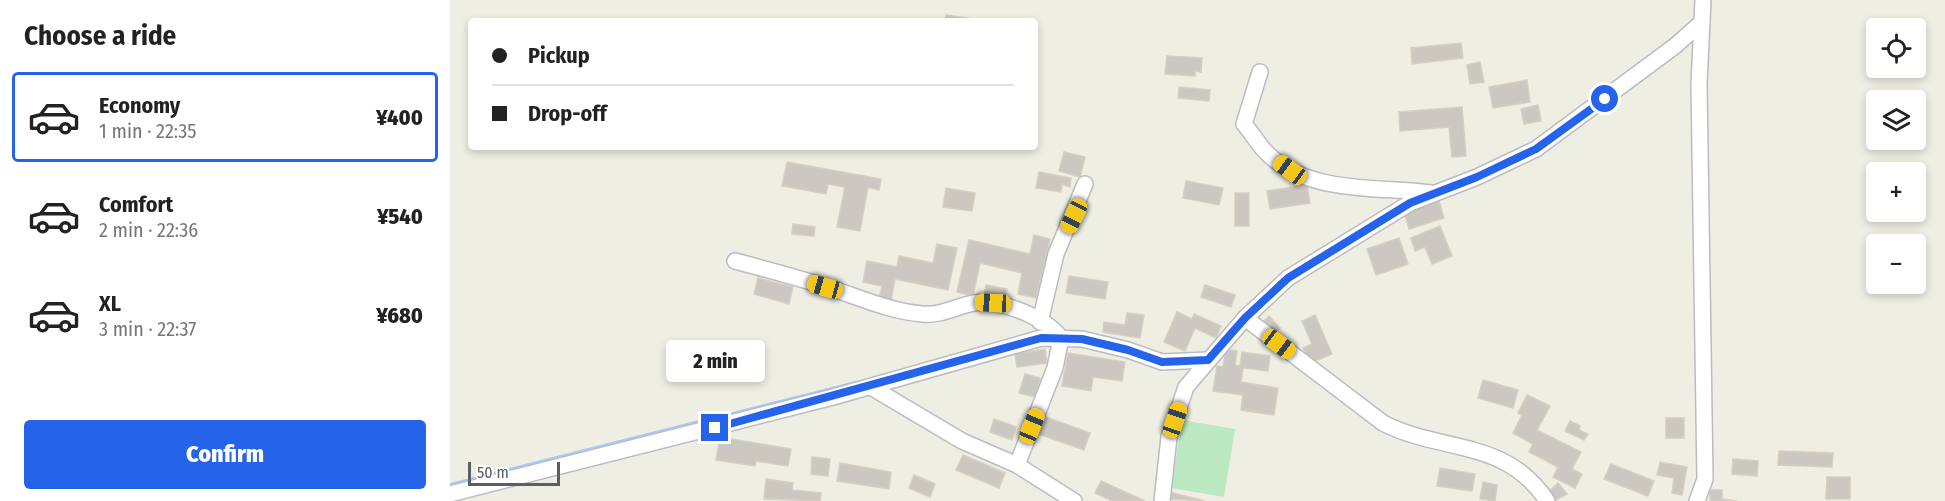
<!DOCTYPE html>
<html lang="en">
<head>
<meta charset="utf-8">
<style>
  body { margin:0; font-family:"Fira Sans Condensed",sans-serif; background:#f6f6f6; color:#222; height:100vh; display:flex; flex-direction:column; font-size:22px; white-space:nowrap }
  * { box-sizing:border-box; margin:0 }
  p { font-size:20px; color:#767676 }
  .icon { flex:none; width:33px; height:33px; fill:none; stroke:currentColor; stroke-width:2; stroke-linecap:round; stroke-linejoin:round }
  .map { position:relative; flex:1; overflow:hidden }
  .drawer { display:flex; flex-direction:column; background:#fff; width:450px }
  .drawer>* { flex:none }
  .guide { position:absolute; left:18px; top:18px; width:570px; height:132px; border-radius:6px; box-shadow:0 3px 9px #0003; display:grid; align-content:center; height:132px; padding:0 24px; background:#fff }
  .fabs { position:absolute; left:1416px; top:18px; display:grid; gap:12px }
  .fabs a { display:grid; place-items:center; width:60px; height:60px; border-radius:6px; background:#fff; box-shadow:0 3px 9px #0003; font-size:30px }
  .scale { position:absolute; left:18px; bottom:15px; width:92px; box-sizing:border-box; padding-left:6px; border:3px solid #5b5e65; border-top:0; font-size:16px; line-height:21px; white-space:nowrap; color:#5b5e65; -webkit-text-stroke:4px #fff; paint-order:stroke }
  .end { position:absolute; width:27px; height:27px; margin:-14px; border:8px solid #2563eb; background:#fff; box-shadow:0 0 0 3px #fff }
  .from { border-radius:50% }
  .bubble { position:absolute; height:42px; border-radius:6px; background:#fff; box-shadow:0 3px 9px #0003; font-size:20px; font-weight:800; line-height:42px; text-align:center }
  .car { position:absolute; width:18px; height:36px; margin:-18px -9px; border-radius:8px; box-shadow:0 0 4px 2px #0007; background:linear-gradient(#f5c518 24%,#345 0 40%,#f5c518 0 76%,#345 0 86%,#f5c518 0) }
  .guide b { display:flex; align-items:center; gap:21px; height:57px; font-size:22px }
  .guide b+b { border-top:2px solid #e0e0e0 }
  .guide i { width:15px; height:15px; background:#222 }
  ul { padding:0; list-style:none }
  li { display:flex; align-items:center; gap:18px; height:90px; margin:0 12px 9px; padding:0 12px; border:3px solid transparent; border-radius:6px }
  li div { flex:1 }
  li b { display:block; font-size:22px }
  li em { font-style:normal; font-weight:800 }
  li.on { border-color:#2563eb }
  li>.icon { width:54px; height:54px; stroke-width:1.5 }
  h2 { padding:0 24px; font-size:27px; line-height:72px }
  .cta { display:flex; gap:12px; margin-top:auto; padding:12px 24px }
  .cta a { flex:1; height:69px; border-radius:6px; background:#2563eb; color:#fff; font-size:24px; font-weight:800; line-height:69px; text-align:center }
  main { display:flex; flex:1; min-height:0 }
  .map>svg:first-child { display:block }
  .green { fill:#bde9c2 }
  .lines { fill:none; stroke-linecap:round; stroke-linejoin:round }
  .stream { stroke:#a3cdff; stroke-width:4 }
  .building { fill:#cac8c0; stroke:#d4d0c1; stroke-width:1.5 }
  .minor-casing { stroke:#bbbcc3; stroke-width:18 }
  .minor { stroke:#fff; stroke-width:15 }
  .route { stroke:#2563eb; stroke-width:8 }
</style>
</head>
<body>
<main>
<section class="drawer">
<h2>Choose a ride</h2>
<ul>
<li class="on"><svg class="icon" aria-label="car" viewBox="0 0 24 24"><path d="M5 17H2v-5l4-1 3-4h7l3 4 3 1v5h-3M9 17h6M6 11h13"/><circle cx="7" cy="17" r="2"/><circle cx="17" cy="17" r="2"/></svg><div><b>Economy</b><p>1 min · 22:35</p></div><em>¥400</em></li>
<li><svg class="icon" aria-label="car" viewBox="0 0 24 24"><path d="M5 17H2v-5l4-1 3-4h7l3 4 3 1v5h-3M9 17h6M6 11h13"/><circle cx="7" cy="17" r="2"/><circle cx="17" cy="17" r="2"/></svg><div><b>Comfort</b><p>2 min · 22:36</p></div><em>¥540</em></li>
<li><svg class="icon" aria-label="car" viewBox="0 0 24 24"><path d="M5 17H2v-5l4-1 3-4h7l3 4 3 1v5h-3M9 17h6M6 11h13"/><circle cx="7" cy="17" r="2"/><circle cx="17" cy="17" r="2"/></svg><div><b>XL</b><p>3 min · 22:37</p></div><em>¥680</em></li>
</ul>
<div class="cta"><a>Confirm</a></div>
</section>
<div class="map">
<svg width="1495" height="501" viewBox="0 0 1495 501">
  <rect width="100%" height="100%" fill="#efeee3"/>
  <path class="green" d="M732 420 785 429 774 497 721 488Z"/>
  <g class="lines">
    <g class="stream">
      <path d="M271 417 406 383"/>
      <path d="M0 485 253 421"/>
    </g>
  </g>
  <g class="building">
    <path d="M496 15 536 21H495Z"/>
    <path d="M1011 43 1013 58 962 64 961 48Z"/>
    <path d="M717 56 752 58 751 72 745 71V76L715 74Z"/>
    <path d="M1030 62 1034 82 1020 84 1017 65Z"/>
    <path d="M1077 80 1080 102 1043 108 1039 87Z"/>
    <path d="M729 87 760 90 759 101 728 98Z"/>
    <path d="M1088 105 1091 121 1074 124 1071 109Z"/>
    <path d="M1012 107 1016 156 1002 157 999 127 950 131 949 112Z"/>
    <path d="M614 152 635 157 630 177 609 171Z"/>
    <path d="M337 162 431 179 429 190 418 187 410 231 387 227 395 187 378 184 376 194 332 186Z"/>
    <path d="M589 172 621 178 620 187 612 184 611 192 586 188Z"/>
    <path d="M736 181 773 188 769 205 733 198Z"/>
    <path d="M857 185 860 203 820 209 817 191Z"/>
    <path d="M496 188 525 193 522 211 493 207Z"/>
    <rect x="785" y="193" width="14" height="33"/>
    <path d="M989 201 994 218 959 229 954 212Z"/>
    <path d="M343 224 365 227 364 236 342 234Z"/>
    <path d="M990 226 1002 256 982 264 975 247 965 251 961 238Z"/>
    <path d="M584 235 600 239 586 298 568 294 572 273 530 263 523 296 507 292 519 240 580 254Z"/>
    <path d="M949 238 958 264 926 275 917 249Z"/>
    <path d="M487 244 507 248 498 290 445 279 441 301 429 299 432 286 413 282 417 261 447 267 449 256 483 263Z"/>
    <path d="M619 276 658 282 655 299 616 293Z"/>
    <path d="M308 278 343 287 339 304 304 294Z"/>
    <path d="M536 285 557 289 555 301 534 297Z"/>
    <path d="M755 285 785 295 781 307 751 297Z"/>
    <path d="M727 312 742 319 744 314 771 326 766 338 745 328 735 351 714 342Z"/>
    <path d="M677 313 694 315 690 338 653 332 654 322 675 325Z"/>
    <path d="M865 315 882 354 860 363 853 348 862 344 852 321Z"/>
    <path d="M819 316 830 328 824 334 813 322Z"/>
    <path d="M595 349 597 363 567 367 565 354Z"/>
    <path d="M776 349 787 351 785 365 790 366 792 352 820 356 818 371 793 368 791 382 828 388 824 415 791 410 793 395 763 391 767 366 773 367Z"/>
    <path d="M618 353 675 362 672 381 643 377 641 391 612 386Z"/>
    <path d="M575 374 590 378 585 397 569 393Z"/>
    <path d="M1033 380 1068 390 1063 408 1028 398Z"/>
    <path d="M1077 395 1100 406 1087 430 1131 452 1122 469 1132 474 1125 488 1103 477 1108 467 1079 452 1083 444 1063 433 1072 415 1068 413Z"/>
    <path d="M593 416 640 433 634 450 586 433Z"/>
    <rect x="1216" y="418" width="18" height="20"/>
    <path d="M544 419 566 427 562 440 540 432Z"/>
    <path d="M1120 421 1130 426 1129 430 1138 434 1134 440 1115 431Z"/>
    <path d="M270 437 341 449 338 466 306 461 305 466 266 460Z"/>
    <path d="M1329 451 1383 453 1382 467 1328 465Z"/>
    <path d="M513 455 555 473 549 488 506 470Z"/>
    <path d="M362 457 380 459 378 476 361 474Z"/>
    <path d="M1283 459 1308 461 1307 476 1282 474Z"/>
    <path d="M1210 462 1237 467 1232 495 1222 493 1224 478 1207 475Z"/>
    <path d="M390 463 441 472 439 489 387 481Z"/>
    <path d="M1161 464 1204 481 1198 496 1154 479Z"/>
    <path d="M990 468 1025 474 1022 491 987 486Z"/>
    <path d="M464 475 485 484 480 497 459 488Z"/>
    <path d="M1377 477H1400V499H1376Z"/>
    <path d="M316 479 343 483 342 490 371 493 370 501 314 499Z"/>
    <path d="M651 481 695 501H662L645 493Z"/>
    <path d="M1033 482 1047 485 1045 501 1030 499Z"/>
    <path d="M1108 483 1117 494 1104 501 1097 493Z"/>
    <path d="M1260 490H1272V499L1287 501H1260Z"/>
    <path d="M719 492 755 501 718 499Z"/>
  </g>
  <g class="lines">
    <defs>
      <g id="minor">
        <path d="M810 72 794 124C801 132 807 142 814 150 855 195 927 186 981 193"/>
        <path d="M285 261C315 269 345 277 374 286 406 296 438 311 472 314 496 317 517 298 543 303 566 307 598 320 611 338L605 368 567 465"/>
        <path d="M795 318 933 423C991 453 1056 438 1097 501"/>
        <path d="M590 322 606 254 635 184"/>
        <path d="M421 387 512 441 567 465 624 501"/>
        <path d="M0 494 383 397 591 338 632 339 678 350 712 362 758 360"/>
        <path d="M712 501 719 437 736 387 795 318 838 278 960 203 1027 177 1086 149 1225 46 1252 22"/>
        <path d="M1247 501 1255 479 1249 84 1253 0"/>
      </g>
    </defs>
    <use href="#minor" class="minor-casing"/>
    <use href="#minor" class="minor"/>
  </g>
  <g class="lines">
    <path class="route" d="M265 428 591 338 632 339 678 350 712 362 758 360 795 318 838 278 960 203 1027 177 1086 149 1155 99"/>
  </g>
</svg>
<div class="fabs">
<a><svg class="icon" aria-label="locate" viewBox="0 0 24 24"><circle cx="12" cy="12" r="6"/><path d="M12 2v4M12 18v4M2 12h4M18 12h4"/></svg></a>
<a><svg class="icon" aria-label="layers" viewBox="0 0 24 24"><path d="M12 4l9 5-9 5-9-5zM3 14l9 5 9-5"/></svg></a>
<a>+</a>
<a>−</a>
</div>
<div class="scale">50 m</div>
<i class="end from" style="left:1155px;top:99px"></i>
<i class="end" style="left:265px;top:428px"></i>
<div class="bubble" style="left:216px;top:340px;width:99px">2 min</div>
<i class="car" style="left:840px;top:170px;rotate:306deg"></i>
<i class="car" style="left:624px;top:216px;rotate:206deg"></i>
<i class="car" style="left:375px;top:287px;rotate:286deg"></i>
<i class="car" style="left:543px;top:303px;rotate:273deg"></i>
<i class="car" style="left:829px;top:344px;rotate:127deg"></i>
<i class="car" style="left:725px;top:420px;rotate:19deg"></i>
<i class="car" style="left:582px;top:426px;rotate:22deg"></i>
<div class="guide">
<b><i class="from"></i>Pickup</b>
<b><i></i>Drop-off</b>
</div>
</div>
</main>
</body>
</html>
